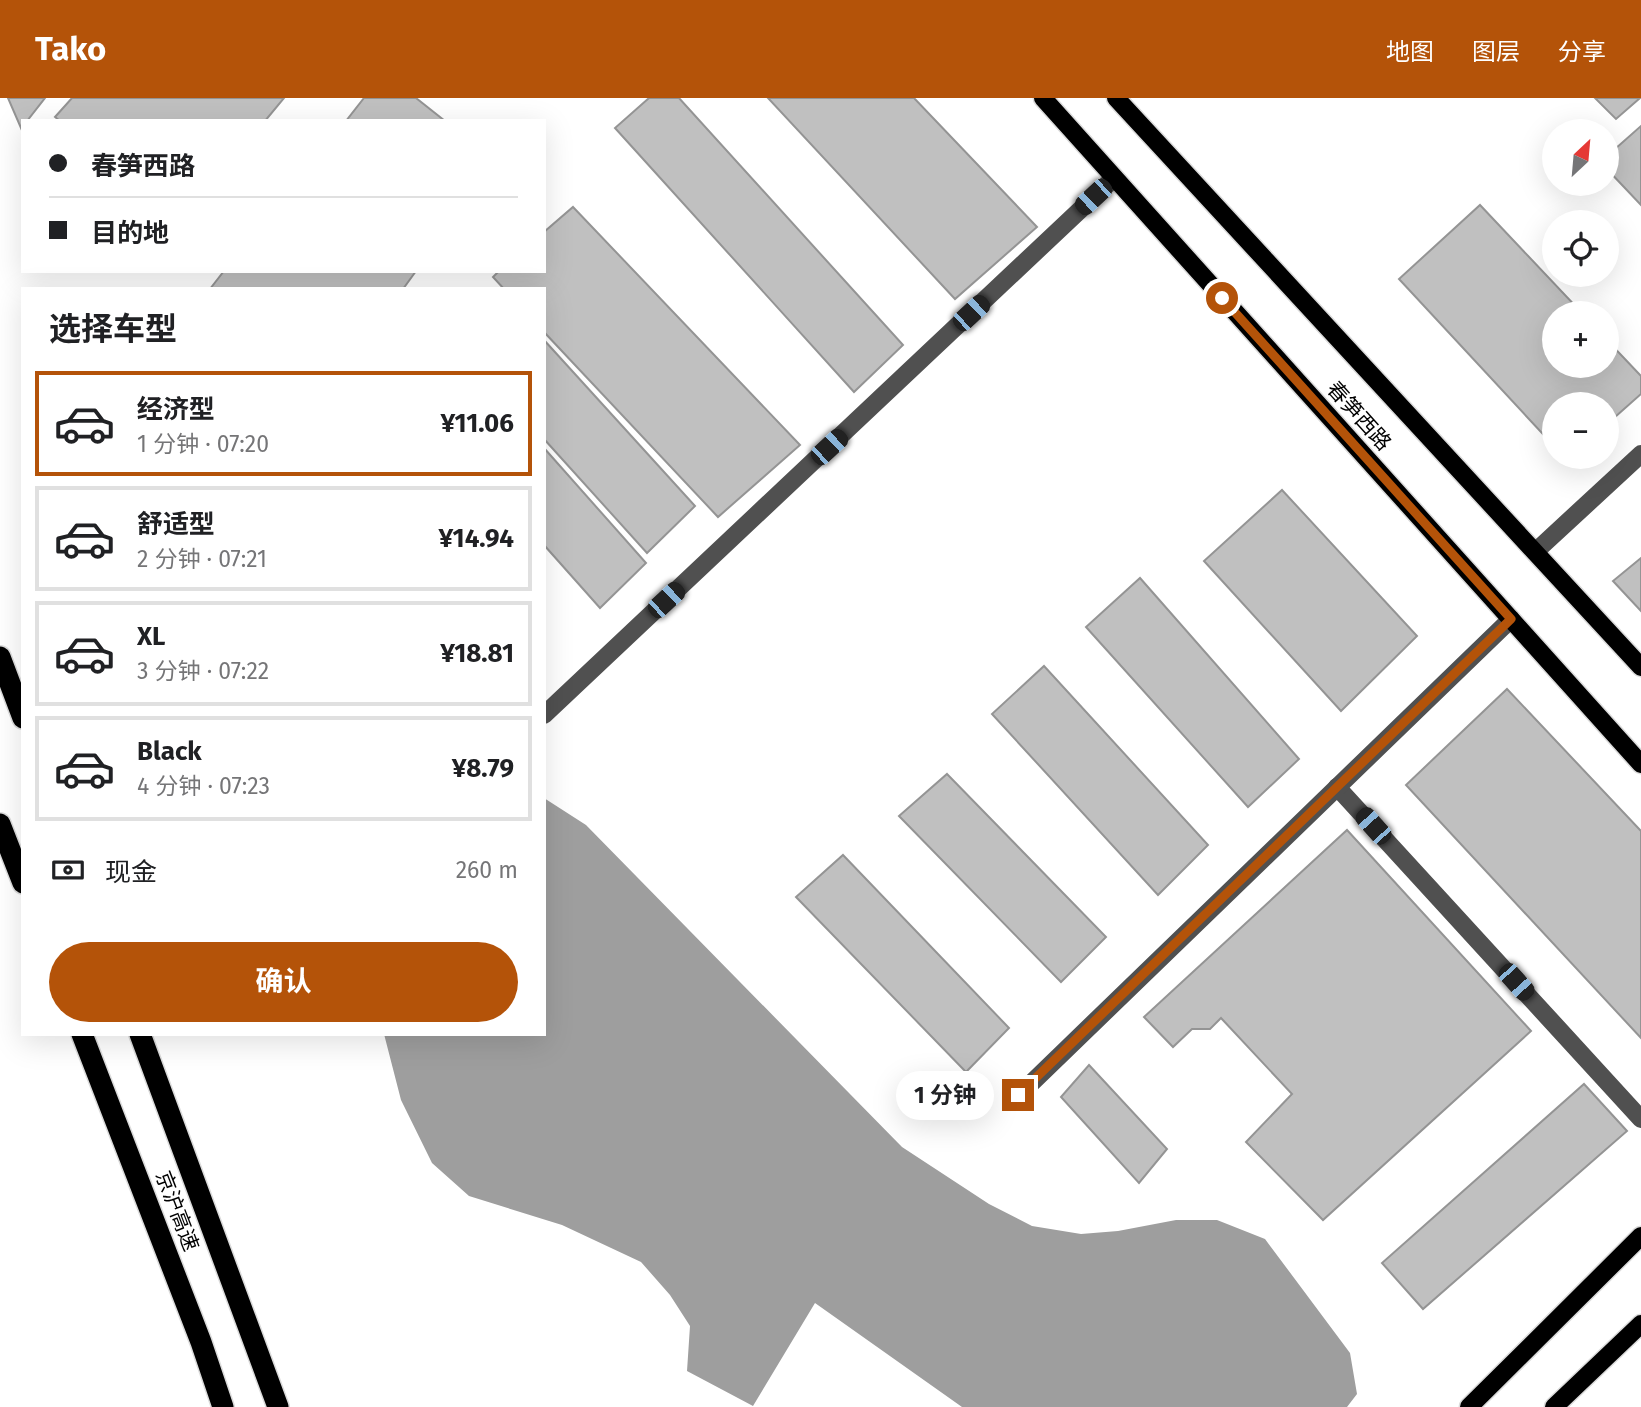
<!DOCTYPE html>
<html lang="zh">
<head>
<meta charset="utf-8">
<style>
  body { margin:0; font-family:"Fira Sans","Noto Sans SC",sans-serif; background:#f6f6f6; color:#202124; height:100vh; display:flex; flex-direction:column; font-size:26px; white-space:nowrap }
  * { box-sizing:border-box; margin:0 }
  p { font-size:23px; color:#757577 }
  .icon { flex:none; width:38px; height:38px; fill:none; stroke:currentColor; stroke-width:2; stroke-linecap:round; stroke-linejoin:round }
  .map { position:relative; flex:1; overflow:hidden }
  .drawer { position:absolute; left:21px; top:189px; width:525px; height:749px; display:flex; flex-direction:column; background:#fff; border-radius:0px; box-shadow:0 7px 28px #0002 }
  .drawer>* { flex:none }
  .hud { position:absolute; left:21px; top:21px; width:525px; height:154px; border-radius:0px; box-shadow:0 7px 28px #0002; display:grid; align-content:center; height:154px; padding:0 28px; background:#fff }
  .needle { width:46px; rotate:26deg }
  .fabs { position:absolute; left:1542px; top:21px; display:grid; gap:14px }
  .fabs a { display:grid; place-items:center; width:77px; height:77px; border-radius:50%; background:#fff; box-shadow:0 7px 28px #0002; font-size:35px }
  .end { position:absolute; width:32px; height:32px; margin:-16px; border:9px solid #b45309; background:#fff; box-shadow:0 0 0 4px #fff }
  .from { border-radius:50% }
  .bubble { position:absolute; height:49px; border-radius:24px; background:#fff; box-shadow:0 7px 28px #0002; font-size:23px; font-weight:700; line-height:49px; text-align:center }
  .car { position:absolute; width:21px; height:42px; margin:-21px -10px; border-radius:9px; box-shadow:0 0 5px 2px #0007; background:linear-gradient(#222 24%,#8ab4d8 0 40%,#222 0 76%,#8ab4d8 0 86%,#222 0) }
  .hud b { display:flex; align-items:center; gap:24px; height:66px; font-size:26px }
  .hud b+b { border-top:2px solid #e0e0e0 }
  .hud i { width:18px; height:18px; background:#202124 }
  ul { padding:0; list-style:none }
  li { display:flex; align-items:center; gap:21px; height:105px; margin:0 14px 10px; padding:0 14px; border:4px solid #e0e0e0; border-radius:0px }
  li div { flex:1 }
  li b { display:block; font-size:26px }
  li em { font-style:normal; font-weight:700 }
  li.on { border-color:#b45309 }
  li>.icon { width:63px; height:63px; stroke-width:1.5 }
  h2 { padding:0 28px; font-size:32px; line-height:84px }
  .pay { display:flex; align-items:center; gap:18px; height:77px; padding:0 28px; font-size:26px }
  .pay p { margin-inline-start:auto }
  .button { display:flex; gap:14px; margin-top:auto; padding:14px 28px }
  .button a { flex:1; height:80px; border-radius:42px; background:#b45309; color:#fff; font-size:28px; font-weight:700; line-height:80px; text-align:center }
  header { display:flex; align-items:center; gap:42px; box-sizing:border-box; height:98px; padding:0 35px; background:#b45309; color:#fff }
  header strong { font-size:33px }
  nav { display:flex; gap:38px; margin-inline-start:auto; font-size:24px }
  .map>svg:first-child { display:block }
  .water { fill:#9e9e9e }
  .building { fill:#c0c0c0; stroke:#949494; stroke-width:2 }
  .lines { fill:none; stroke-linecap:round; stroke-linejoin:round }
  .major-casing { stroke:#dbdbdb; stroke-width:21 }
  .highway-casing { stroke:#dbdbdb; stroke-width:24 }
  .minor { stroke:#505050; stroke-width:18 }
  .major { stroke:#000; stroke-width:18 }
  .highway { stroke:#000; stroke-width:21 }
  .route { stroke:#b45309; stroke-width:9 }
  .labels { text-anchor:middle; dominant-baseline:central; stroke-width:5; stroke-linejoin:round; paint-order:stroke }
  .street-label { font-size:21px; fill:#000; stroke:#fff }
</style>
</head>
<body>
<header>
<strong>Tako</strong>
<nav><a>地图</a><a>图层</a><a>分享</a></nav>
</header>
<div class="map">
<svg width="1641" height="1309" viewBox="0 0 1641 1309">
  <rect width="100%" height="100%" fill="#fff"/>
  <path class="water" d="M544 700 586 727 902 1049 989 1106 1032 1128 1081 1136 1118 1133 1176 1122H1217L1265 1141 1350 1255 1357 1296 1347 1309H962L815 1205 753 1308 687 1273 690 1228 670 1197 641 1164 562 1127 469 1098 432 1065 401 1002 384 936H544Z"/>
  <g class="building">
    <path d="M8 0H45L27 23H23L21 30Z"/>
    <path d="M72 0H284L265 23H60L55 19Z"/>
    <path d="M364 0H416L445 23H346Z"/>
    <path d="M649 0H679L903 247 854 294 615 30Z"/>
    <path d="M768 0H914L1037 129 955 201Z"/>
    <path d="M1595 0H1640L1616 21Z"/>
    <path d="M1641 28V107L1606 70V59Z"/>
    <path d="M1480 107 1582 215H1554V268H1606V241L1641 278V296L1606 327V306H1554V348L1399 181Z"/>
    <path d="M573 109 800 347 718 419 544 234V191H504L493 179 499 173H544V134Z"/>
    <path d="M224 173H416L403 191H210Z"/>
    <path d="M544 242 695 408 647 455 544 341Z"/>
    <path d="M544 350 646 465 600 510 544 447Z"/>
    <path d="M1282 392 1417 538 1341 613 1204 463Z"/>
    <path d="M1641 460V513L1613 483Z"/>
    <path d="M1140 480 1299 661 1248 709 1086 529Z"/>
    <path d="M1044 568 1208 747 1158 797 992 616Z"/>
    <path d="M1507 591 1641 733V940L1406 687Z"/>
    <path d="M947 676 1106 839 1061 884 899 718Z"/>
    <path d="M1347 732 1531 933 1323 1122 1246 1044 1292 996 1221 920 1210 931H1192L1173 949 1144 919Z"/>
    <path d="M843 757 1009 930 966 974 796 799Z"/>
    <path d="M1089 967 1167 1051 1139 1085 1061 999Z"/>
    <path d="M1584 986 1627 1033 1423 1211 1382 1165Z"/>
  </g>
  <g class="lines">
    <defs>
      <g id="major">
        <path d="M1043 0 1641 666"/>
        <path d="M1116 0 1641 569"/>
        <path d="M1469 1309 1641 1138"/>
        <path d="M1554 1309 1641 1226"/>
      </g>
      <g id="highway">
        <path d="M0 559 23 620"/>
        <path d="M0 726 23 785"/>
        <path d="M82 936 201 1244 223 1309"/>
        <path d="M140 936 278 1309"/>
      </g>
    </defs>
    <use href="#major" class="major-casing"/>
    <use href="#highway" class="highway-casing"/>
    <g class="minor">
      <path d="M1535 454 1641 356"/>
      <path d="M544 617 1114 80"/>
      <path d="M1337 689 1641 1021"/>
      <path d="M1019 997 1511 521"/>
    </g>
    <use href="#major" class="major"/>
    <use href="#highway" class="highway"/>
  </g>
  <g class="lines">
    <path class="route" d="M1018 997 1511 521 1222 200"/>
  </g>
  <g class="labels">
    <g class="street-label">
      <text transform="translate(1359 318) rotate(48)">春笋西路</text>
      <text transform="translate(177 1113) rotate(69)">京沪高速</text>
    </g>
  </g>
</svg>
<div class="fabs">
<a><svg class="needle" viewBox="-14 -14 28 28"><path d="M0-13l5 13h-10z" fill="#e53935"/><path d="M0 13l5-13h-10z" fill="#757577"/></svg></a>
<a><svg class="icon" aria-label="locate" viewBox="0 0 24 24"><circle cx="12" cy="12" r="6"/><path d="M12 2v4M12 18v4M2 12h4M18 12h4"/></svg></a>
<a>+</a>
<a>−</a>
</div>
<i class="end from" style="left:1222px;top:200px"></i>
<i class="end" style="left:1018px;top:997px"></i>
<div class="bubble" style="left:896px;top:973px;width:98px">1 分钟</div>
<i class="car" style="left:1093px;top:99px;rotate:227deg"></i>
<i class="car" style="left:971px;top:215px;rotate:47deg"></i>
<i class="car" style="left:829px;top:349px;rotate:47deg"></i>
<i class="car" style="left:666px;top:502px;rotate:47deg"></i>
<i class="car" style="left:1373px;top:728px;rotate:318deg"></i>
<i class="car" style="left:1516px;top:884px;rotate:138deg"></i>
<div class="hud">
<b><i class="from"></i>春笋西路</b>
<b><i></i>目的地</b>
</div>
<section class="drawer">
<h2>选择车型</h2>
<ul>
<li class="on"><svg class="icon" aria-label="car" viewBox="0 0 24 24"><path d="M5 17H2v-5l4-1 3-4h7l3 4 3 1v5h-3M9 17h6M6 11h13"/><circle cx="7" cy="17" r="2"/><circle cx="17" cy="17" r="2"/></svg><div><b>经济型</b><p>1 分钟 · 07:20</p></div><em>¥11.06</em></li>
<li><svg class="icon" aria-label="car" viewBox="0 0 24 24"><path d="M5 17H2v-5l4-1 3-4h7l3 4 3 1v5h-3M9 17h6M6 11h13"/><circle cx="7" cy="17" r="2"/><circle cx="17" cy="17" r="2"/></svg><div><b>舒适型</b><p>2 分钟 · 07:21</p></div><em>¥14.94</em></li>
<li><svg class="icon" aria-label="car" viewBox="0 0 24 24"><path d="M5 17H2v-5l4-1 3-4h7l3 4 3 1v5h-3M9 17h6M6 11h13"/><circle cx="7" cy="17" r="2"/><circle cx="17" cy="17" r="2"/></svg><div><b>XL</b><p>3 分钟 · 07:22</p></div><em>¥18.81</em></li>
<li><svg class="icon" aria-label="car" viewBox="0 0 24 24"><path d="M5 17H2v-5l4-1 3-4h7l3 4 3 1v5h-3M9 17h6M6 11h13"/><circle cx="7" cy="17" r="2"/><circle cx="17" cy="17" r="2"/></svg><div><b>Black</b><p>4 分钟 · 07:23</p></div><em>¥8.79</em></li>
</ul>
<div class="pay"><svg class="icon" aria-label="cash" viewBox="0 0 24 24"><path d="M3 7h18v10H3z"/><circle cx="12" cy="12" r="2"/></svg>现金<p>260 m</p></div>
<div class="button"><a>确认</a></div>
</section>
</div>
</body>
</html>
